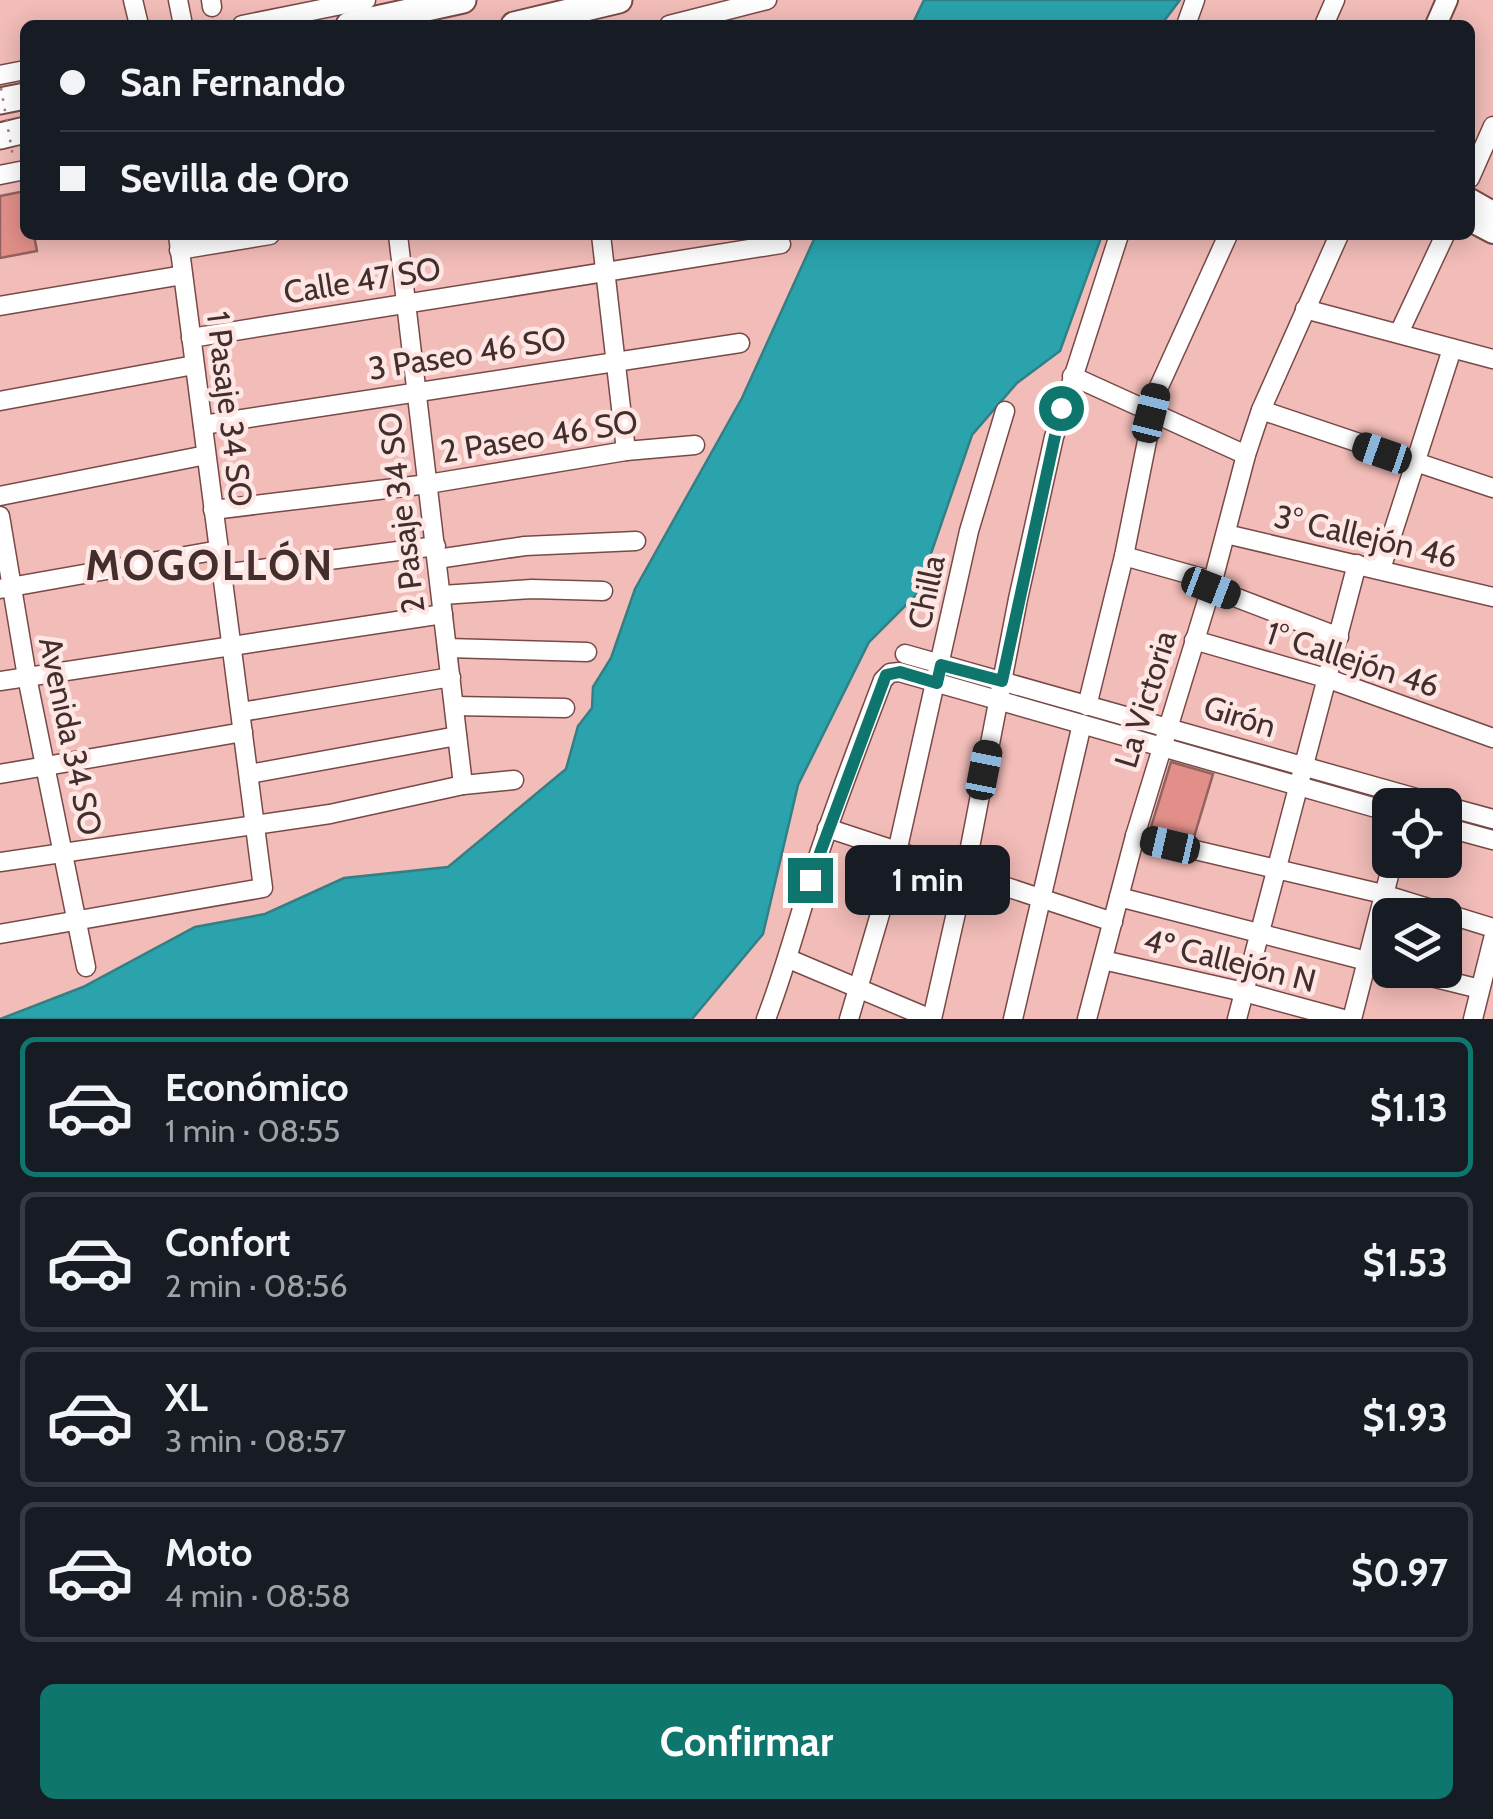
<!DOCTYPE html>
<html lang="es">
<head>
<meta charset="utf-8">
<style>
  body { margin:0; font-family:Cabin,sans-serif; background:#20242c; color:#f1f3f6; height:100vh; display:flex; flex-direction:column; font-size:38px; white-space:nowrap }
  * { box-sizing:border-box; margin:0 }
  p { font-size:32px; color:#9ea1a6 }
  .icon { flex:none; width:55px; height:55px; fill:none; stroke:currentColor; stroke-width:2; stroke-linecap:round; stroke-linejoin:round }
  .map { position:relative; height:1019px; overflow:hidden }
  .sheet { display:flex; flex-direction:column; background:#171b24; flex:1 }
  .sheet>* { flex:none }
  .hud { position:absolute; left:20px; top:20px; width:1455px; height:220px; border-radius:15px; box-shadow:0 5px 25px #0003; display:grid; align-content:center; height:220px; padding:0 40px; background:#171b24 }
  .fabs { position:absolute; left:1372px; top:788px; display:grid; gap:20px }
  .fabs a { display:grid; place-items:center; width:90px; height:90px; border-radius:15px; background:#171b24; box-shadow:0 5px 25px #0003; font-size:50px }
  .end { position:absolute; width:45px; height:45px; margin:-22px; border:12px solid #0f766e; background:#fff; box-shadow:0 0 0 5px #fff }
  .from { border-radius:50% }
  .bubble { position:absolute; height:70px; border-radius:15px; background:#171b24; box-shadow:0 5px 25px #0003; font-size:32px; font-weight:700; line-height:70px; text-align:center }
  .car { position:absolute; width:30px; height:60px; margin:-30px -15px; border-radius:12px; box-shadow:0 0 8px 2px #0007; background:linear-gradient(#222 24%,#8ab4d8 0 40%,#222 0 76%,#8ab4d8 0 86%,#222 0) }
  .hud b { display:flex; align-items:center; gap:35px; height:95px; font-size:38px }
  .hud b+b { border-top:2px solid #363941 }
  .hud i { width:25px; height:25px; background:#f1f3f6 }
  ul { padding:18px 0 0; list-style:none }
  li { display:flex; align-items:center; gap:30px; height:140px; margin:0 20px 15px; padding:0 20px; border:5px solid #363941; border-radius:15px }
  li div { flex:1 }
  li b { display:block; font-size:38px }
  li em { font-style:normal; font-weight:700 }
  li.current { border-color:#0f766e }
  li>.icon { width:90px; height:90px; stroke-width:1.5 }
  .button { display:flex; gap:20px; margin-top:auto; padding:20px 40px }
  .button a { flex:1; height:115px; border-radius:15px; background:#0f766e; color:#fff; font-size:40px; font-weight:700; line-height:115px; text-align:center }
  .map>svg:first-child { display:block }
  .water { fill:#2aa3ad; stroke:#328086; stroke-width:2.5 }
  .building { fill:#e28f89; stroke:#92625f; stroke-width:2.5 }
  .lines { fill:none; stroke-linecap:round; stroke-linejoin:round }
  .minor-casing { stroke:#784a47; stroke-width:21 }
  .major-casing { stroke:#784a47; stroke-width:24 }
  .highway-casing { stroke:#784a47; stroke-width:29 }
  .minor { stroke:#fff; stroke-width:18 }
  .major { stroke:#fff; stroke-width:20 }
  .highway { stroke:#fff; stroke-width:25 }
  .path-bridge { stroke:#9f7976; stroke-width:2.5; stroke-dasharray:2.5 8; stroke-linecap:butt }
  .route { stroke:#0f766e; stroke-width:12 }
  .labels { text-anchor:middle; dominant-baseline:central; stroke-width:9; stroke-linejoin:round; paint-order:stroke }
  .street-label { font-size:32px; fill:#432e2c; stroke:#fde6e4 }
  .district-label { font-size:42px; font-weight:bold; letter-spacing:2.5px; fill:#432e2c; stroke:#fde6e4 }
</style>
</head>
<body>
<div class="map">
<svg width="1493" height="1019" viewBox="0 0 1493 1019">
  <rect width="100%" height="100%" fill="#f2bcb8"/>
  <g class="water">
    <path d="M924 0H1180L1161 25H912Z"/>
    <path d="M816 235H1102L1060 351 1017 383 972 435 917 594 869 642 798 785 763 934 692 1019H0L83 987 195 927 265 914 344 878 448 867 566 769 578 726 592 708 593 687 611 658 635 589 742 398Z"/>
  </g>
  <g class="building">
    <path d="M25 191V235H34L37 251 0 258V196Z"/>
    <path d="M1171 762 1213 774 1194 837 1151 827Z"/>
  </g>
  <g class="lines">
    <defs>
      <g id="minor">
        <path d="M133 0 139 25"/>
        <path d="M178 0 183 25"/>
        <path d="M211 0 212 7"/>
        <path d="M242 25 366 0"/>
        <path d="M669 25 767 0"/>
        <path d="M1186 25 1195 0"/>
        <path d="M1324 25 1335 0"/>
        <path d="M0 75 25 70"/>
        <path d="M0 175 25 170"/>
        <path d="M1470 178 1493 126"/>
        <path d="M398 235 463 785"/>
        <path d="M601 235 626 451"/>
        <path d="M179 250 270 235"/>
        <path d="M0 306 183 275"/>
        <path d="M1305 309 1493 359"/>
        <path d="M1399 333 1445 235"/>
        <path d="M191 338 781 244"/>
        <path d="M1072 376 1246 455"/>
        <path d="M0 401 194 365"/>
        <path d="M1261 410 1493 488"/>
        <path d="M203 425 740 343"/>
        <path d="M0 496 206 455"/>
        <path d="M213 510 428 484 626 451 695 445"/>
        <path d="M0 516 27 677 86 967"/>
        <path d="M1226 534 1493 597"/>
        <path d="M1124 556 1213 581"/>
        <path d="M437 559 525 546 636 541"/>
        <path d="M1381 569 1452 349"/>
        <path d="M222 574 436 546"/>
        <path d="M1211 588 1339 637"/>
        <path d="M0 589 219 550"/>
        <path d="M442 595 532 589 603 591"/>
        <path d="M1194 640 1329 679 1493 738"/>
        <path d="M447 648 587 652"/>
        <path d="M905 654 1441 805"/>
        <path d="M0 681 443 614"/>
        <path d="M454 706 565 708"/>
        <path d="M1087 706 1124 556 1157 391 1228 235"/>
        <path d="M241 712 451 677"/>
        <path d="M0 774 243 732"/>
        <path d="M249 774 457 736"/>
        <path d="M1445 806 1493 819"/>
        <path d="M1445 827 1493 840"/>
        <path d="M827 828 1113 922"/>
        <path d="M1135 836 1383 894 1493 928"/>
        <path d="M0 862 330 814 463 785 514 780"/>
        <path d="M1119 897 1390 967"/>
        <path d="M0 934 263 888 178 235"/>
        <path d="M789 959 931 1019"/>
        <path d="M1103 960 1244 992 1343 1019"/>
        <path d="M1403 970 1480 989"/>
        <path d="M766 1019C786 967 799 916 816 863 836 802 860 741 883 680L890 673 899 672 1390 812"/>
        <path d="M849 1019 893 870 969 531 1005 411"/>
        <path d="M932 1019 965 873 1018 599 1054 437 1119 235"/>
        <path d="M1013 1019 1082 724"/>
        <path d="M1087 1019 1135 836 1211 588 1246 455 1261 410 1339 235"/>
        <path d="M1237 1019 1357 564"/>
        <path d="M1352 1019 1393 860"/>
        <path d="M1473 1019 1493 939"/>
      </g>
      <g id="major">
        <path d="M1436 25 1447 0"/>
        <path d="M1470 199 1493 212"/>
        <path d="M1470 221 1493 233"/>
      </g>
      <g id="highway">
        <path d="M349 25 463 0"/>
        <path d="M514 25 619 0"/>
        <path d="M0 101 25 96"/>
        <path d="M0 136 25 130"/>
      </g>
    </defs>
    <use href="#minor" class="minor-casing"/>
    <use href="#major" class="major-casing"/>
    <use href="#highway" class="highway-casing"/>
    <use href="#minor" class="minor"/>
    <use href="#major" class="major"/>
    <use href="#highway" class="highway"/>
    <path class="path-bridge" d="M1 88 13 157"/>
  </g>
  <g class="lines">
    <path class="route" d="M810 880 886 675 900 672 937 683 941 665 1002 681 1061 408"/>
  </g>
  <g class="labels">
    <g class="street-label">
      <text transform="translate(362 280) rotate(-9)">Calle 47 SO</text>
      <text transform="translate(467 353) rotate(-9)">3 Paseo 46 SO</text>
      <text transform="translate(230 409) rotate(83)">1 Pasaje 34 SO</text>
      <text transform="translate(539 436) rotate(-9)">2 Paseo 46 SO</text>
      <text transform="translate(401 513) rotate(-97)">2 Pasaje 34 SO</text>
      <text transform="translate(1366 536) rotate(13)">3° Callejón 46</text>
      <text transform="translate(926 592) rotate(-78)">Chilla</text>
      <text transform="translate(1353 659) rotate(18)">1° Callejón 46</text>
      <text transform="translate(1145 699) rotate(-73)">La Victoria</text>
      <text transform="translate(1240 716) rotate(17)">Girón</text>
      <text transform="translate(71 736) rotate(78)">Avenida 34 SO</text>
      <text transform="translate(1230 960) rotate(14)">4º Callejón N</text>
    </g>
    <g class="district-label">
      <text x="210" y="565">MOGOLLÓN</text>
    </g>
  </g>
</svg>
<div class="fabs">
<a><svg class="icon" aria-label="locate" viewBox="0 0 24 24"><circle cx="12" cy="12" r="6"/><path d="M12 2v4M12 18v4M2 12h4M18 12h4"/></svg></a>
<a><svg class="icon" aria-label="layers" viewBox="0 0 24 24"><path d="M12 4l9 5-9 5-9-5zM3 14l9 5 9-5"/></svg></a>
</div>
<i class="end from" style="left:1061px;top:408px"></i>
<i class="end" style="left:810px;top:880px"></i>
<div class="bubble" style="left:845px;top:845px;width:165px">1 min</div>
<i class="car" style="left:1151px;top:413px;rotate:14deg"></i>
<i class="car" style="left:1382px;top:453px;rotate:289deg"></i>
<i class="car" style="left:1211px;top:588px;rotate:111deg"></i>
<i class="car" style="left:984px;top:770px;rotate:11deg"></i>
<i class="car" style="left:1170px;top:845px;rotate:283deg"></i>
<div class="hud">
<b><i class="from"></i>San Fernando</b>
<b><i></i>Sevilla de Oro</b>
</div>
</div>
<section class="sheet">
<ul>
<li class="current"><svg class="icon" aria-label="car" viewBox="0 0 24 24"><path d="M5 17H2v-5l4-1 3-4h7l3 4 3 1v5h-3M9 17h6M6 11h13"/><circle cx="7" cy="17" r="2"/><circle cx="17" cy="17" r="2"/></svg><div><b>Económico</b><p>1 min · 08:55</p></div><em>$1.13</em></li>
<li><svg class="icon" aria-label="car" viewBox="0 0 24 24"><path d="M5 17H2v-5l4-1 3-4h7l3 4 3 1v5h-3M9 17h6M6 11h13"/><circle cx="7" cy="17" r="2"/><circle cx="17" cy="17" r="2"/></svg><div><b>Confort</b><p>2 min · 08:56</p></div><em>$1.53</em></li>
<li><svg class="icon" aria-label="car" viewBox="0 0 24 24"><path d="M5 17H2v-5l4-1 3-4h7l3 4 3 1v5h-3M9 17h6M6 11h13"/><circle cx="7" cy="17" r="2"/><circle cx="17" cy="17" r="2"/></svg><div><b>XL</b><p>3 min · 08:57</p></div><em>$1.93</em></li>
<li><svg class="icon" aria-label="car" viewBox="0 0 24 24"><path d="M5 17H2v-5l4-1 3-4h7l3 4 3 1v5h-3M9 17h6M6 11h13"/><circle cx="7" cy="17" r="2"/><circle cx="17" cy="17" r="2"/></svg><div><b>Moto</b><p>4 min · 08:58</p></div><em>$0.97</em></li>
</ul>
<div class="button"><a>Confirmar</a></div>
</section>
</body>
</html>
